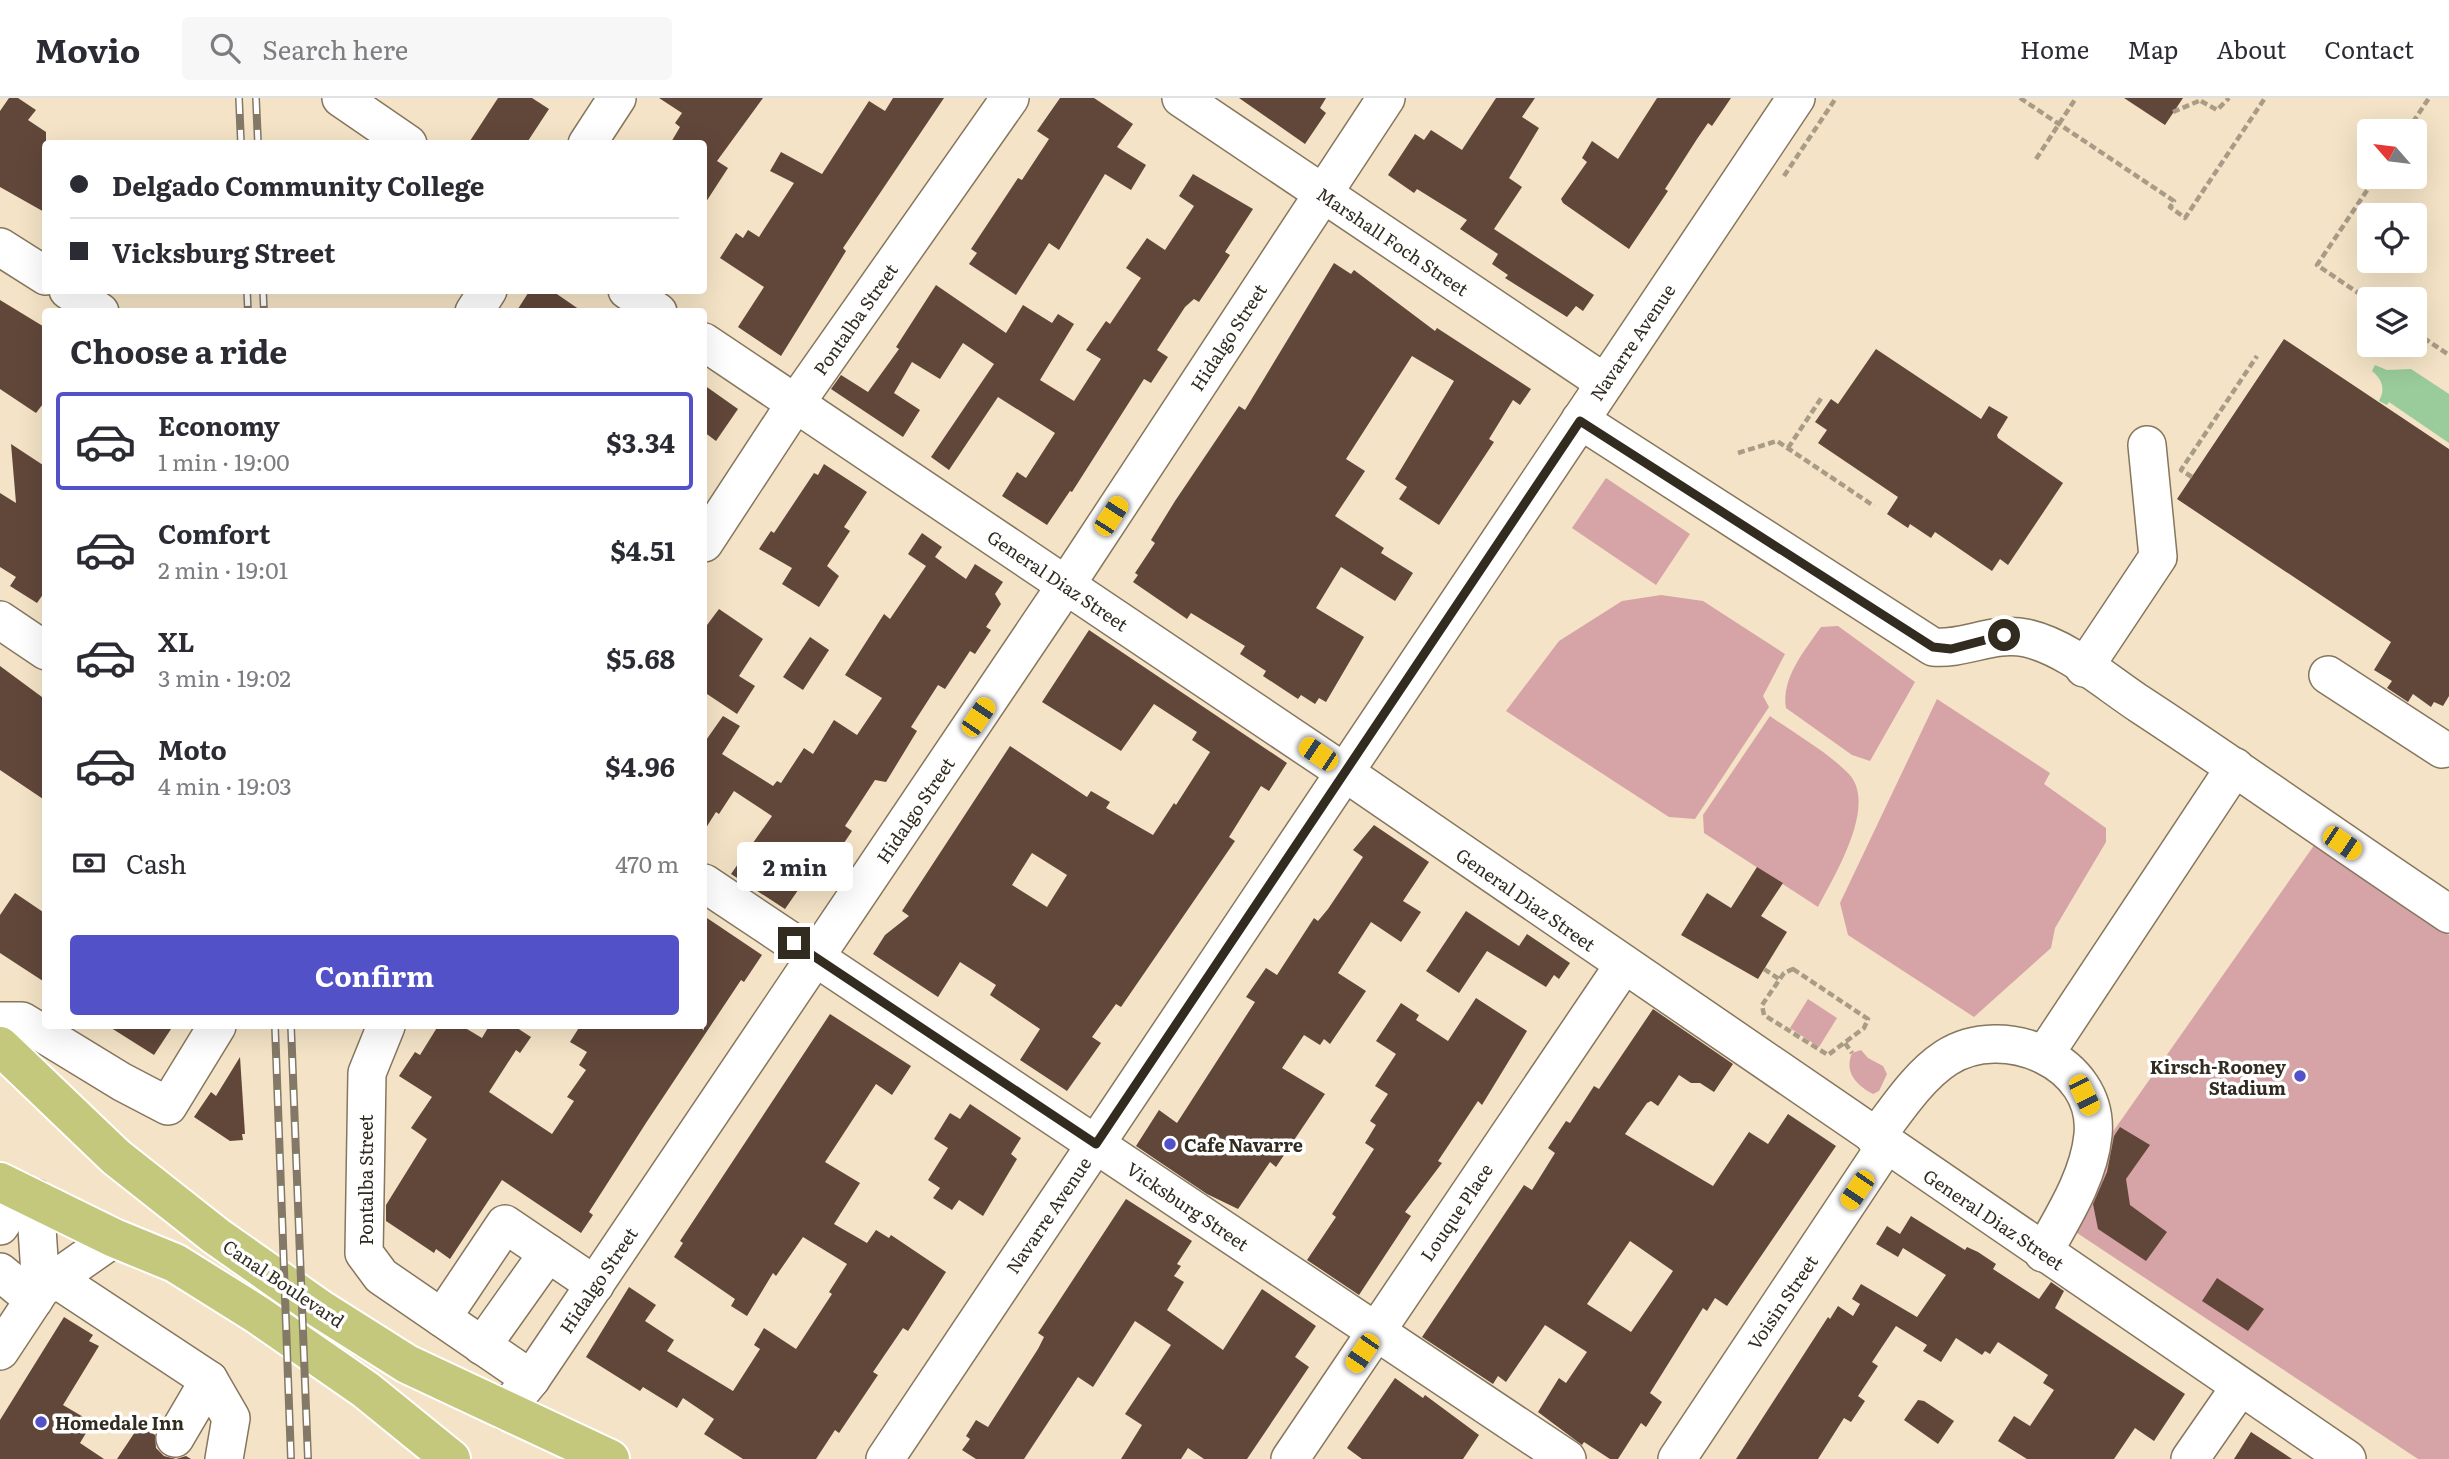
<!DOCTYPE html>
<html lang="en">
<head>
<meta charset="utf-8">
<style>
  body { margin:0; font-family:Literata,serif; background:#f7f7f7; color:#2b2b33; height:100vh; display:flex; flex-direction:column; font-size:26px; white-space:nowrap }
  * { box-sizing:border-box; margin:0 }
  p { font-size:23px; color:#7c7c81 }
  .icon { flex:none; width:38px; height:38px; fill:none; stroke:currentColor; stroke-width:2; stroke-linecap:round; stroke-linejoin:round }
  .map { position:relative; flex:1; overflow:hidden }
  .sheet { position:absolute; left:42px; top:210px; width:665px; height:721px; display:flex; flex-direction:column; background:#fff; border-radius:7px; box-shadow:0 7px 28px #0002 }
  .sheet>* { flex:none }
  .banner { position:absolute; left:42px; top:42px; width:665px; height:154px; border-radius:7px; box-shadow:0 7px 28px #0002; display:grid; align-content:center; height:154px; padding:0 28px; background:#fff }
  .needle { width:46px; rotate:298deg }
  .buttons { position:absolute; left:2357px; top:21px; display:grid; gap:14px }
  .buttons a { display:grid; place-items:center; width:70px; height:70px; border-radius:7px; background:#fff; box-shadow:0 7px 28px #0002; font-size:35px }
  .end { position:absolute; width:32px; height:32px; margin:-16px; border:9px solid #312b20; background:#fff; box-shadow:0 0 0 4px #fff }
  .from { border-radius:50% }
  .bubble { position:absolute; height:49px; border-radius:7px; background:#fff; box-shadow:0 7px 28px #0002; font-size:23px; font-weight:700; line-height:49px; text-align:center }
  .car { position:absolute; width:21px; height:42px; margin:-21px -10px; border-radius:9px; box-shadow:0 0 5px 2px #0007; background:linear-gradient(#f5c518 24%,#345 0 40%,#f5c518 0 76%,#345 0 86%,#f5c518 0) }
  .banner b { display:flex; align-items:center; gap:24px; height:66px; font-size:26px }
  .banner b+b { border-top:2px solid #e1e1e2 }
  .banner i { width:18px; height:18px; background:#2b2b33 }
  ul { padding:0; list-style:none }
  li { display:flex; align-items:center; gap:21px; height:98px; margin:0 14px 10px; padding:0 14px; border:4px solid transparent; border-radius:7px }
  li div { flex:1 }
  li b { display:block; font-size:26px }
  li em { font-style:normal; font-weight:700 }
  li.current { border-color:#5251c8 }
  li>.icon { width:63px; height:63px; stroke-width:1.5 }
  h2 { padding:0 28px; font-size:32px; line-height:84px }
  .pay { display:flex; align-items:center; gap:18px; height:77px; padding:0 28px; font-size:26px }
  .pay p { margin-inline-start:auto }
  .cta { display:flex; gap:14px; margin-top:auto; padding:14px 28px }
  .cta a { flex:1; height:80px; border-radius:7px; background:#5251c8; color:#fff; font-size:28px; font-weight:700; line-height:80px; text-align:center }
  header { display:flex; align-items:center; gap:42px; box-sizing:border-box; height:98px; padding:0 35px; background:#fff; border-bottom:2px solid #e1e1e2 }
  header strong { font-size:33px }
  nav { display:flex; gap:38px; margin-inline-start:auto; font-size:24px }
  .search { width:490px; height:63px; background:#f7f7f7; display:flex; align-items:center; gap:18px; box-sizing:border-box; padding:0 24px; border-radius:7px; color:#7c7c81; font-size:26px }
  .map>svg:first-child { display:block }
  .green { fill:#d6a4a7 }
  .water { fill:#9acb9a }
  .building { fill:#61473a; fill-rule:evenodd }
  .lines { fill:none; stroke-linecap:round; stroke-linejoin:round }
  .minor-casing { stroke:#86765d; stroke-width:40 }
  .major-casing { stroke:#fff; stroke-width:42 }
  .path { stroke:#a99c86; stroke-width:4.5; stroke-dasharray:7 3.5; stroke-linecap:butt }
  .minor { stroke:#fff; stroke-width:37 }
  .major { stroke:#c4c87c; stroke-width:38 }
  .rail-casing { stroke:#847966; stroke-width:8 }
  .rail { stroke:#fff; stroke-width:5; stroke-dasharray:16; stroke-linecap:butt }
  .route { stroke:#312b20; stroke-width:9 }
  .poi-dot { fill:#5251c8; stroke:#fff; stroke-width:2.5 }
  .labels { text-anchor:middle; dominant-baseline:central; stroke-width:7; stroke-linejoin:round; paint-order:stroke }
  .street-label { font-size:18px; fill:#312b20; stroke:#fff }
  .poi-label { font-size:18px; font-weight:bold; fill:#312b20; stroke:#fff; text-anchor:start }
</style>
</head>
<body>
<header>
<strong>Movio</strong>
<div class="search"><svg class="icon" aria-label="search" viewBox="0 0 24 24"><circle cx="10" cy="10" r="6"/><path d="M15 15l6 6"/></svg>Search here</div>
<nav><a>Home</a><a>Map</a><a>About</a><a>Contact</a></nav>
</header>
<div class="map">
<svg width="2449" height="1361" viewBox="0 0 2449 1361">
  <rect width="100%" height="100%" fill="#f4e3c6"/>
  <g class="green">
    <path d="M1606 380 1690 436 1656 487 1572 430Z"/>
    <path d="M1661 497 1703 503 1785 556 1763 598 1769 609 1695 721 1669 719 1506 613 1559 543 1622 503Z"/>
    <path d="M1838 528 1915 584 1870 663 1852 657 1786 610C1781 580 1805 552 1821 529Z"/>
    <path d="M1937 601 2050 675 2044 686 2106 730V744L2055 830 2051 850 1974 919 1848 837 1840 805Z"/>
    <path d="M1770 618C1795 636 1826 653 1848 675 1879 706 1834 778 1818 809L1704 735 1703 717Z"/>
    <path d="M2315 746 2449 837V1361H2418L2053 1119Z"/>
    <path d="M1808 901 1837 920 1819 949 1790 930Z"/>
    <path d="M1861 952 1868 960 1883 968 1887 976 1879 993 1873 996C1856 987 1844 974 1852 955Z"/>
  </g>
  <path class="water" d="M2375 267 2387 272 2411 271 2449 296V345L2389 304 2387 307 2379 303C2386 291 2382 281 2372 273Z"/>
  <g class="building">
    <path d="M9 0H18L36 12 28 22 46 34V115L0 89V13Z"/>
    <path d="M498 0H532L549 11 526 46H468Z"/>
    <path d="M659 0H763L717 63 728 70 704 107V46H670L680 29 675 25 682 15Z"/>
    <path d="M893 0H944L843 150 846 153 781 258 738 229 764 189 720 160 736 135 743 140 748 132 759 139 794 85 770 73 781 54 822 76 869 3 885 13Z"/>
    <path d="M1060 0H1094L1133 26 1117 49 1146 67 1131 92 1105 76 1059 152 1049 145 1016 197 969 166 977 155 971 151 1018 80 1022 82 1049 41 1037 33Z"/>
    <path d="M1239 0H1326L1320 10 1326 15 1305 46Z"/>
    <path d="M1496 0H1535L1522 19 1539 30 1509 80 1522 89 1494 131 1594 197 1583 213 1576 208 1567 219 1505 180 1508 177 1492 166 1498 156 1460 131 1467 122 1417 91 1414 95 1388 77 1415 36 1424 42 1431 32 1462 52Z"/>
    <path d="M1657 0H1731L1712 28 1708 25 1697 41 1665 91 1668 93 1629 151 1563 105 1561 101 1587 64 1582 60 1592 43 1618 61Z"/>
    <path d="M2124 0H2183L2165 27Z"/>
    <path d="M1193 76 1253 111 1225 154 1230 157 1217 177 1199 204 1194 201 1185 209 1157 252 1168 259 1151 285 1144 281 1072 394 1070 393 1047 427 1002 398 1017 374 1026 380 1055 335 998 299 949 372 931 359 994 266 963 245 940 281 912 264 894 295 920 312 903 339 831 291 841 277 868 294 899 251 896 249 936 187 1006 235 1023 207 1052 225 1058 216 1074 226 1040 282 1074 303 1101 261 1086 252 1106 223 1110 226 1141 180 1126 170 1147 140 1165 152 1194 108 1179 98Z"/>
    <path d="M1334 165 1351 176 1354 172 1435 233 1437 230 1531 291 1520 307 1513 302 1489 341 1494 344 1439 427 1399 401 1407 389 1395 381 1454 283 1412 258 1346 361 1365 373 1335 418 1384 450 1381 455 1413 475 1395 503 1341 469 1316 510 1364 539 1326 604 1319 600 1315 606 1301 597 1298 601 1263 578 1266 573 1240 556 1245 548 1191 515 1187 521 1133 484 1138 477 1135 475 1155 445 1151 442 1175 403 1239 308 1245 312Z"/>
    <path d="M530 192H551L583 214H516Z"/>
    <path d="M0 202 46 230V302L36 315 0 291Z"/>
    <path d="M2284 241 2449 351V598L2443 608 2434 604 2431 609 2413 596 2408 604 2387 590 2392 583 2374 572 2391 544 2177 401Z"/>
    <path d="M1876 251 1981 321 1989 308 2008 319 1997 337 1998 340 2063 385 2008 467 2000 461 1992 473 1935 434 1931 440 1910 426 1908 430 1887 416 1898 399 1818 345 1827 332 1815 324 1831 301 1838 306Z"/>
    <path d="M704 287 738 311 716 343 704 334Z"/>
    <path d="M11 346 46 369V492L37 505 10 488 16 479 0 469V395L16 405Z"/>
    <path d="M824 366 867 394 844 429 850 433 827 468 839 478 819 509 782 486 792 470 759 451 771 433 774 435 814 375 818 377Z"/>
    <path d="M922 435 942 449 935 459 966 481 975 466 1003 484 995 496 1001 506 986 529 991 532 975 556 970 553 945 591 938 587 911 629 917 633 886 684 875 682 845 728 852 733 834 760 832 758 810 789 803 785 785 811 731 776 772 718 734 693 719 716 716 714 704 733V645L723 618 740 628 722 656 773 688 777 683 781 685 804 650 813 656 834 622 857 637 882 600 845 577 884 516 890 521 926 468 908 456Z"/>
    <path d="M719 511 763 541 739 578 755 588 737 616 704 594V531Z"/>
    <path d="M1089 532 1287 665 1269 693 1261 688 1229 739 1235 743 1121 909 1116 906 1092 939 1101 945 1067 993 1020 962 1040 931 990 897 996 887 960 864 938 899 873 856 885 837 909 818 902 813 1010 648 1087 699 1091 693 1110 704 1106 710 1153 737 1174 705 1176 707 1210 654 1192 642 1197 634 1154 606 1121 653 1042 604ZM1032 755 1067 777 1047 809 1012 787Z"/>
    <path d="M810 539 829 552 803 592 783 579Z"/>
    <path d="M0 568 46 602V703L0 672Z"/>
    <path d="M1374 727 1429 764 1403 803 1421 814 1401 844 1371 824 1338 875 1366 893 1330 946 1324 941 1320 947 1304 937 1282 970 1325 996 1276 1069 1270 1064 1238 1111 1207 1096 1136 1048 1159 1012 1177 1025 1255 904 1246 899 1266 870 1277 877 1314 820 1318 823 1328 811 1363 759 1353 752Z"/>
    <path d="M1757 769 1783 785 1761 818 1787 834 1758 881 1681 837 1707 795 1731 810Z"/>
    <path d="M15 795 46 816V885L0 855V817Z"/>
    <path d="M1466 813 1519 848 1527 836 1570 865 1559 881 1554 877 1546 889 1487 853 1459 895 1426 873Z"/>
    <path d="M704 818 762 857 744 884 741 882 646 1025 589 1114 593 1117 581 1135 502 1082 450 1161 436 1151 434 1155 386 1123V1107L427 1041 411 1030 432 999 399 978 415 954 420 957 438 928H462L482 940 489 928H514L531 939 520 955 516 952 489 994 552 1036 574 1003 567 999 586 972 579 967 587 954 570 944 580 928H697L704 932Z"/>
    <path d="M1476 900 1527 933 1482 1007 1478 1003 1438 1063 1442 1065 1405 1114 1411 1118 1359 1197 1307 1162 1336 1119 1332 1116 1374 1051 1365 1045 1376 1027 1370 1023 1388 996 1375 988 1396 956 1376 943 1401 905 1419 917 1416 922 1448 943Z"/>
    <path d="M1653 911 1733 966 1714 994 1700 985H1691L1679 977 1658 1008 1651 1003 1647 1005 1625 1036 1713 1088 1749 1034 1768 1046 1788 1016 1836 1048 1727 1208 1715 1200 1707 1213 1703 1210 1650 1295 1662 1304 1646 1329 1641 1325 1618 1361H1610L1584 1344 1582 1347 1538 1314 1559 1280 1566 1285 1587 1254 1545 1227 1506 1284 1498 1278 1493 1286 1422 1239 1524 1087 1532 1092 1555 1055 1548 1050 1566 1023 1570 1025 1594 988 1599 991ZM1630 1143 1673 1173 1631 1234 1587 1206Z"/>
    <path d="M830 916 911 968 892 997 876 986 825 1064 860 1085 834 1126 867 1145 876 1132 889 1140 891 1137 946 1174 908 1233 903 1230 873 1274 878 1277 839 1335 835 1332 816 1361H743L704 1336 714 1321 683 1300 677 1310 643 1289 640 1293 586 1259 629 1189 656 1207 645 1223 674 1242 667 1253 733 1293 760 1251 754 1247 764 1230 796 1251 832 1196 829 1194 847 1166 803 1139 776 1178 773 1175 747 1218 731 1208 735 1201 674 1159 683 1145 680 1143Z"/>
    <path d="M108 928H173L154 957Z"/>
    <path d="M240 959 245 1036H242L243 1042 230 1043 194 1019 211 994 216 998Z"/>
    <path d="M970 1006 1021 1040 1011 1056 1017 1061 983 1118 959 1102 952 1112 933 1100 940 1090 928 1082 948 1050 934 1041 950 1015 960 1021Z"/>
    <path d="M2120 1029 2150 1047 2126 1081 2130 1107 2167 1134 2146 1163 2098 1131 2093 1106 2107 1074 2114 1038Z"/>
    <path d="M1126 1101 1192 1143 1177 1166 1181 1168 1174 1178 1184 1184 1167 1212 1223 1252 1262 1191 1316 1228 1295 1259 1309 1269 1247 1361H1204L1188 1350 1181 1361H1121L1142 1327 1125 1316 1171 1247 1135 1223 1093 1289 1078 1279 1024 1361H976L962 1352 970 1341 966 1338 976 1322 988 1329 1038 1251 1044 1239 1038 1235Z"/>
    <path d="M1911 1118 1965 1152 1967 1149 1978 1154 1996 1166 1993 1171 2039 1201 2051 1184 2064 1193 2055 1210 2185 1296 2154 1343 2135 1330 2114 1361H2027L1998 1343 2014 1318 2030 1328 2054 1292 2043 1285 2048 1277 1998 1244 1990 1256 1985 1253 1982 1257 1956 1240 1941 1264 1923 1253 1927 1247 1896 1228 1872 1264 1878 1268 1858 1298 1865 1303 1851 1324 1844 1320 1818 1361H1736L1828 1219 1830 1221 1838 1208 1853 1218 1860 1206 1852 1201 1861 1186 1917 1219 1946 1177 1903 1150 1898 1159 1876 1146 1887 1128 1900 1136Z"/>
    <path d="M2217 1180 2264 1211 2248 1233 2202 1203Z"/>
    <path d="M64 1219 93 1237 89 1243 99 1248 63 1307 85 1320 78 1330 86 1335 80 1345 104 1361H0V1322Z"/>
    <path d="M1395 1280 1423 1300 1425 1297 1479 1337 1463 1361H1362L1347 1350Z"/>
    <path d="M1918 1302 1924 1303 1954 1323 1938 1346 1904 1322Z"/>
    <path d="M145 1330 155 1337 156 1350 164 1358 176 1361 186 1358 191 1361H117L137 1331 142 1335Z"/>
    <path d="M2251 1334 2292 1361H2234Z"/>
  </g>
  <g class="lines">
    <defs>
      <g id="minor">
        <path d="M341 0 408 46"/>
        <path d="M1181 0 1605 285"/>
        <path d="M587 46 617 0"/>
        <path d="M0 149 46 178"/>
        <path d="M68 192 100 214"/>
        <path d="M627 192 658 214"/>
        <path d="M474 214 488 192"/>
        <path d="M704 244 1344 674 2347 1361"/>
        <path d="M1580 322 1933 549C1965 552 1993 533 2026 540 2067 549 2106 584 2141 607 2245 675 2345 747 2449 816"/>
        <path d="M704 445 795 306 1010 0"/>
        <path d="M0 522 46 553"/>
        <path d="M2084 570 2158 459 2147 347"/>
        <path d="M2328 577 2442 651"/>
        <path d="M704 785 1567 1361"/>
        <path d="M0 923H22L122 984 168 1008 217 928"/>
        <path d="M386 928 367 975 364 1155 381 1178 531 1281"/>
        <path d="M2045 956 2235 669"/>
        <path d="M1875 1040C1896 1013 1917 979 1946 960 2003 923 2100 963 2093 1037 2089 1079 2063 1119 2043 1155"/>
        <path d="M35 1100 41 1191"/>
        <path d="M0 1128 22 1094"/>
        <path d="M0 1174 34 1202"/>
        <path d="M56 1181 209 1282 175 1340"/>
        <path d="M442 1220 505 1126 595 1187"/>
        <path d="M482 1248 548 1155"/>
        <path d="M0 1253 41 1191 114 1140"/>
        <path d="M209 1282 231 1320 224 1361"/>
        <path d="M505 1313 531 1281 1066 487 1386 0"/>
        <path d="M885 1361 1796 0"/>
        <path d="M1290 1361 1623 868"/>
        <path d="M1677 1361 1886 1047"/>
        <path d="M2190 1361 2240 1289"/>
      </g>
      <g id="major">
        <path d="M0 948 116 1059 216 1138 320 1211 407 1266 610 1361"/>
        <path d="M0 1084 114 1140 175 1165 258 1217 366 1292 451 1361"/>
      </g>
    </defs>
    <use href="#minor" class="minor-casing"/>
    <use href="#major" class="major-casing"/>
    <g class="path">
      <path d="M2020 0 2174 103 2170 109 2185 120 2265 0"/>
      <path d="M2201 3 2217 12 2229 0"/>
      <path d="M2173 14 2201 2"/>
      <path d="M2407 33 2429 0"/>
      <path d="M2036 61 2076 0"/>
      <path d="M1784 78 1836 0"/>
      <path d="M2370 203 2317 167 2376 79"/>
      <path d="M2415 234 2449 257"/>
      <path d="M1788 350 1822 299"/>
      <path d="M1738 355 1777 343 1874 408"/>
      <path d="M2192 379 2181 372 2257 258"/>
      <path d="M1764 871 1779 881"/>
      <path d="M1793 871 1868 921 1864 930 1828 957 1764 917 1762 907 1784 875Z"/>
      <path d="M1845 945 1852 955"/>
    </g>
    <use href="#minor" class="minor"/>
    <use href="#major" class="major"/>
    <defs>
      <g id="rail">
        <path d="M239 0 241 46"/>
        <path d="M256 0 258 46"/>
        <path d="M247 192 248 214"/>
        <path d="M263 192 264 214"/>
        <path d="M275 928 291 1361"/>
        <path d="M291 928 308 1361"/>
      </g>
    </defs>
    <use href="#rail" class="rail-casing"/>
    <use href="#rail" class="rail"/>
  </g>
  <g class="lines">
    <path class="route" d="M794 845 1096 1046 1580 323 1933 549 1951 551 2004 537"/>
  </g>
  <g class="poi-dot">
    <circle cx="2300" cy="978" r="7"/>
    <circle cx="1170" cy="1046" r="7"/>
    <circle cx="41" cy="1324" r="7"/>
  </g>
  <g class="labels">
    <g class="street-label">
      <text transform="translate(1393 143) rotate(34)">Marshall Foch Street</text>
      <text transform="translate(855 221) rotate(-55)">Pontalba Street</text>
      <text transform="translate(1228 239) rotate(-57)">Hidalgo Street</text>
      <text transform="translate(1632 244) rotate(-56)">Navarre Avenue</text>
      <text transform="translate(1058 482) rotate(34)">General Diaz Street</text>
      <text transform="translate(915 712) rotate(-56)">Hidalgo Street</text>
      <text transform="translate(1526 801) rotate(35)">General Diaz Street</text>
      <text transform="translate(365 1082) rotate(-90)">Pontalba Street</text>
      <text transform="translate(1188 1108) rotate(34)">Vicksburg Street</text>
      <text transform="translate(1456 1114) rotate(-56)">Louque Place</text>
      <text transform="translate(1048 1117) rotate(-56)">Navarre Avenue</text>
      <text transform="translate(1994 1121) rotate(34)">General Diaz Street</text>
      <text transform="translate(598 1182) rotate(-56)">Hidalgo Street</text>
      <text transform="translate(284 1185) rotate(34)">Canal Boulevard</text>
      <text transform="translate(1782 1204) rotate(-56)">Voisin Street</text>
    </g>
    <g class="poi-label">
      <text x="2286" y="968" text-anchor="end">Kirsch-Rooney<tspan x="2286" dy="21">Stadium</tspan></text>
      <text x="1184" y="1046">Cafe Navarre</text>
      <text x="55" y="1324">Homedale Inn</text>
    </g>
  </g>
</svg>
<div class="buttons">
<a><svg class="needle" viewBox="-14 -14 28 28"><path d="M0-13l5 13h-10z" fill="#e53935"/><path d="M0 13l5-13h-10z" fill="#7c7c81"/></svg></a>
<a><svg class="icon" aria-label="locate" viewBox="0 0 24 24"><circle cx="12" cy="12" r="6"/><path d="M12 2v4M12 18v4M2 12h4M18 12h4"/></svg></a>
<a><svg class="icon" aria-label="layers" viewBox="0 0 24 24"><path d="M12 4l9 5-9 5-9-5zM3 14l9 5 9-5"/></svg></a>
</div>
<i class="end from" style="left:2004px;top:537px"></i>
<i class="end" style="left:794px;top:845px"></i>
<div class="bubble" style="left:737px;top:744px;width:116px">2 min</div>
<i class="car" style="left:1111px;top:418px;rotate:33deg"></i>
<i class="car" style="left:978px;top:619px;rotate:34deg"></i>
<i class="car" style="left:1318px;top:656px;rotate:304deg"></i>
<i class="car" style="left:2342px;top:745px;rotate:124deg"></i>
<i class="car" style="left:2084px;top:997px;rotate:154deg"></i>
<i class="car" style="left:1857px;top:1092px;rotate:214deg"></i>
<i class="car" style="left:1362px;top:1255px;rotate:214deg"></i>
<div class="banner">
<b><i class="from"></i>Delgado Community College</b>
<b><i></i>Vicksburg Street</b>
</div>
<section class="sheet">
<h2>Choose a ride</h2>
<ul>
<li class="current"><svg class="icon" aria-label="car" viewBox="0 0 24 24"><path d="M5 17H2v-5l4-1 3-4h7l3 4 3 1v5h-3M9 17h6M6 11h13"/><circle cx="7" cy="17" r="2"/><circle cx="17" cy="17" r="2"/></svg><div><b>Economy</b><p>1 min · 19:00</p></div><em>$3.34</em></li>
<li><svg class="icon" aria-label="car" viewBox="0 0 24 24"><path d="M5 17H2v-5l4-1 3-4h7l3 4 3 1v5h-3M9 17h6M6 11h13"/><circle cx="7" cy="17" r="2"/><circle cx="17" cy="17" r="2"/></svg><div><b>Comfort</b><p>2 min · 19:01</p></div><em>$4.51</em></li>
<li><svg class="icon" aria-label="car" viewBox="0 0 24 24"><path d="M5 17H2v-5l4-1 3-4h7l3 4 3 1v5h-3M9 17h6M6 11h13"/><circle cx="7" cy="17" r="2"/><circle cx="17" cy="17" r="2"/></svg><div><b>XL</b><p>3 min · 19:02</p></div><em>$5.68</em></li>
<li><svg class="icon" aria-label="car" viewBox="0 0 24 24"><path d="M5 17H2v-5l4-1 3-4h7l3 4 3 1v5h-3M9 17h6M6 11h13"/><circle cx="7" cy="17" r="2"/><circle cx="17" cy="17" r="2"/></svg><div><b>Moto</b><p>4 min · 19:03</p></div><em>$4.96</em></li>
</ul>
<div class="pay"><svg class="icon" aria-label="cash" viewBox="0 0 24 24"><path d="M3 7h18v10H3z"/><circle cx="12" cy="12" r="2"/></svg>Cash<p>470 m</p></div>
<div class="cta"><a>Confirm</a></div>
</section>
</div>
</body>
</html>
